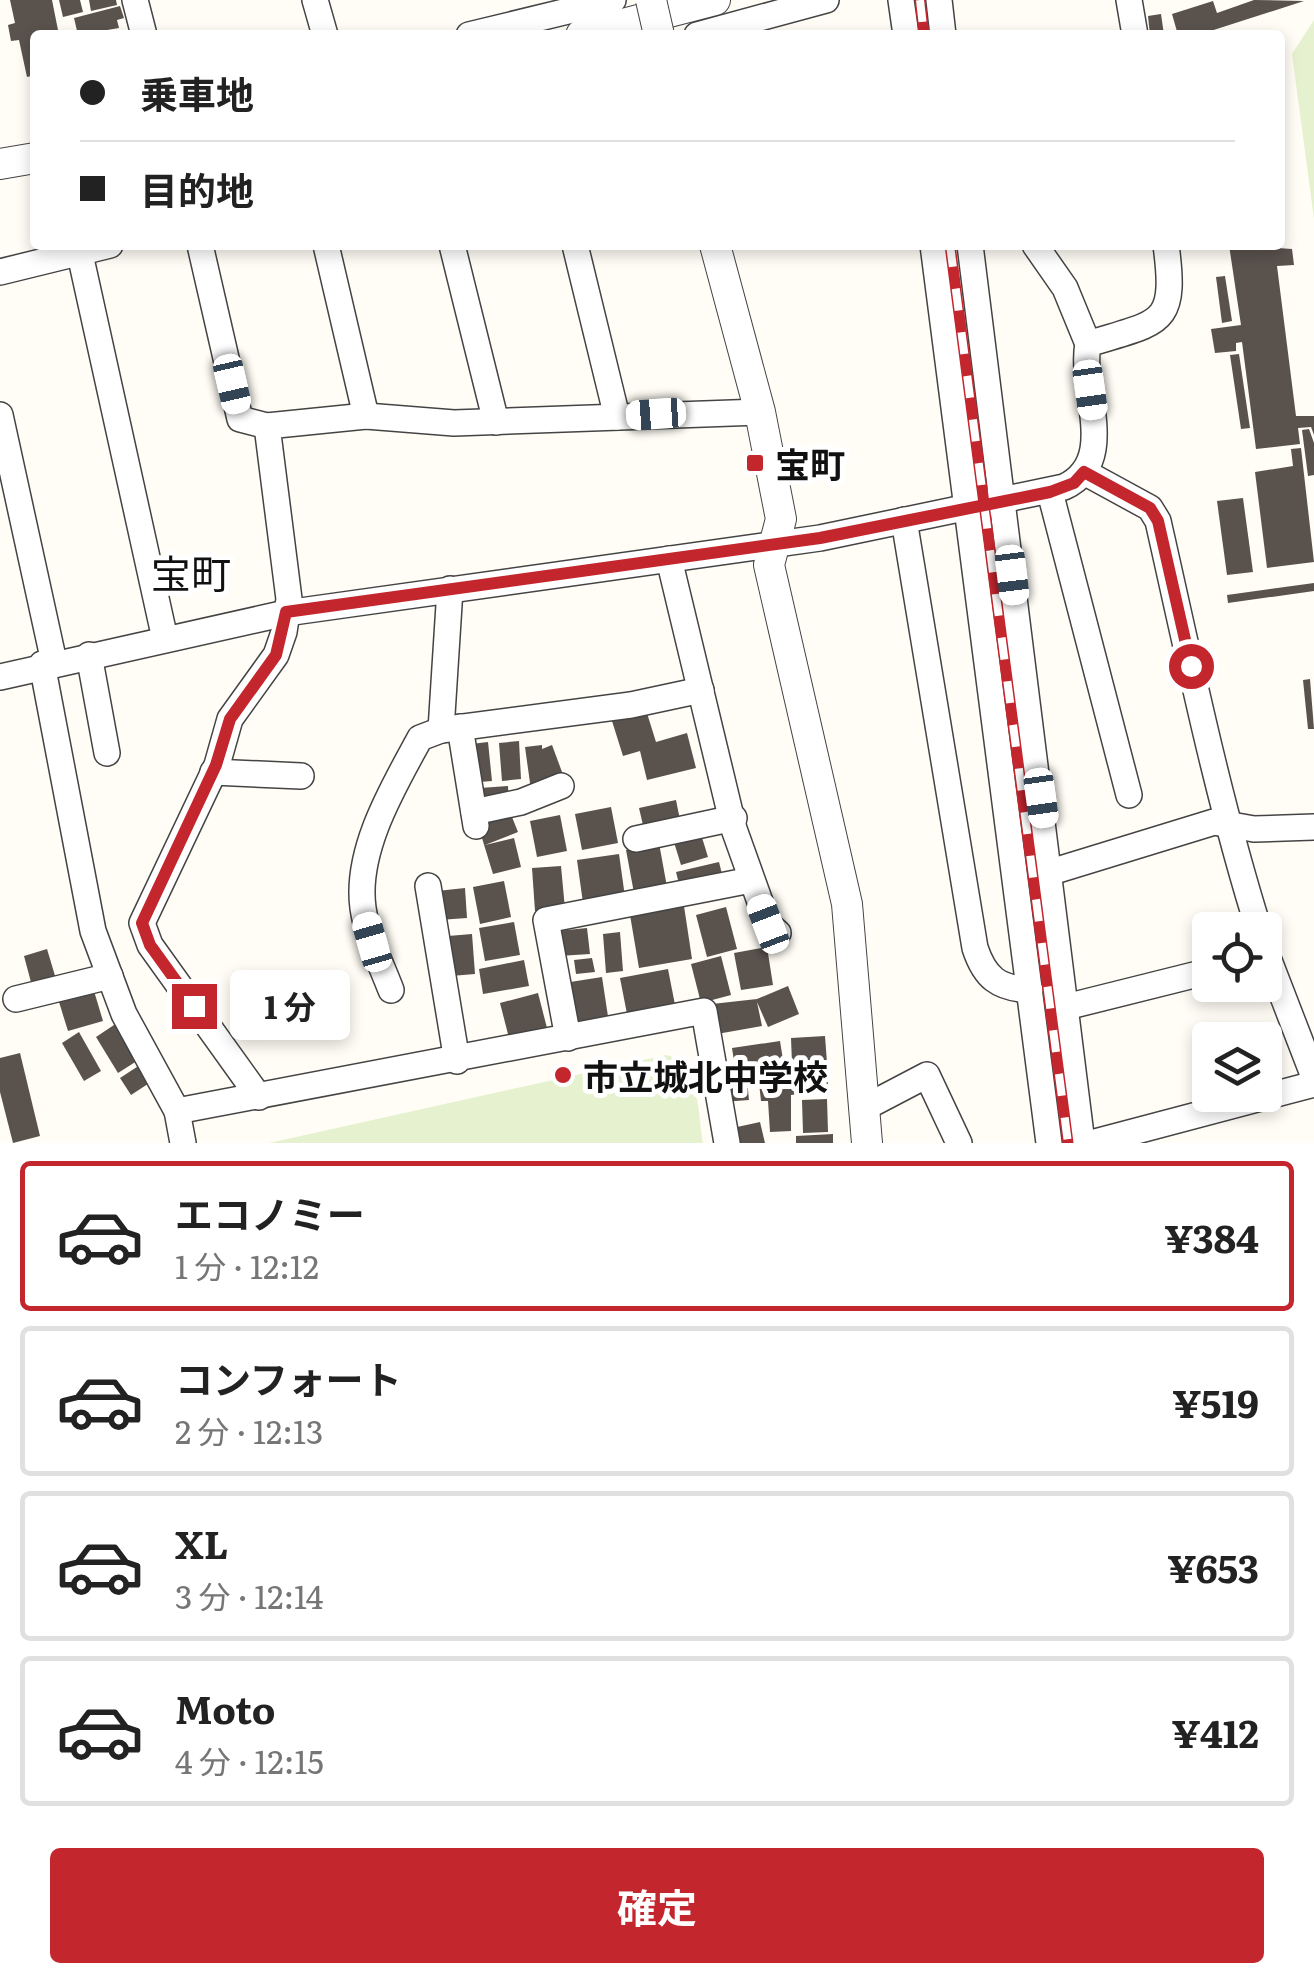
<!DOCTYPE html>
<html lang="ja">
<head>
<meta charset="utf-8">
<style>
  body { margin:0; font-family:Literata,"Noto Sans JP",serif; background:#f6f6f6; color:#222; height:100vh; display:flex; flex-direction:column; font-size:38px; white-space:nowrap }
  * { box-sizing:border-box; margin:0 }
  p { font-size:32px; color:#767676 }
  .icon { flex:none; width:55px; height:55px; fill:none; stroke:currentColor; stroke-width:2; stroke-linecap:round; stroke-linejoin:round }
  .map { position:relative; height:1143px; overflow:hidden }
  .sheet { display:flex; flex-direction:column; background:#fff; flex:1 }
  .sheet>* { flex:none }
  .top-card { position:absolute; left:30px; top:30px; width:1255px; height:220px; border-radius:10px; box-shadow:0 5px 15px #0003; display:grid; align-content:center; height:220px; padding:0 50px; background:#fff }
  .tools { position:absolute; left:1192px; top:912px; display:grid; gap:20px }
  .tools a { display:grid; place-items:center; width:90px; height:90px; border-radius:10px; background:#fff; box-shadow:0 5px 15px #0003; font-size:50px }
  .end { position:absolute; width:45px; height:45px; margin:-22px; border:12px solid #c4262e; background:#fff; box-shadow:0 0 0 5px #fff }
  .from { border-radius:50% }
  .bubble { position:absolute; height:70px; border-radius:10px; background:#fff; box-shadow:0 5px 15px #0003; font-size:32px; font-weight:700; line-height:70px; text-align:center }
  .car { position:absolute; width:30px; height:60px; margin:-30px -15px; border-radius:12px; box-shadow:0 0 8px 2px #0007; background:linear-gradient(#fff 24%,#345 0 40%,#fff 0 76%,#345 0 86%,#fff 0) }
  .top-card b { display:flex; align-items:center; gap:35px; height:95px; font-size:38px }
  .top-card b+b { border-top:2px solid #e0e0e0 }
  .top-card i { width:25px; height:25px; background:#222 }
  ul { padding:18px 0 0; list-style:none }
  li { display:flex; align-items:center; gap:30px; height:150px; margin:0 20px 15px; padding:0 30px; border:5px solid #e0e0e0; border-radius:10px }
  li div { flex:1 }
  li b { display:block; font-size:38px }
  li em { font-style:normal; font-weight:700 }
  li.current { border-color:#c4262e }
  li>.icon { width:90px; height:90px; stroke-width:1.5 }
  .button { display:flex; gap:20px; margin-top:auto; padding:20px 50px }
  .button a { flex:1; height:115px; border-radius:10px; background:#c4262e; color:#fff; font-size:40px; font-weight:700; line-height:115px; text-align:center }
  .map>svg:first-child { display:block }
  .pitch { fill:#e6f2cf }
  .building { fill:#5a524d }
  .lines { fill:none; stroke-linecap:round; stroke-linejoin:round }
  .minor-casing { stroke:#444; stroke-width:28 }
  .tertiary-casing { stroke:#444; stroke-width:32 }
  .minor { stroke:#fff; stroke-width:25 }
  .tertiary { stroke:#fff; stroke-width:30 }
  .rail-casing { stroke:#c4262e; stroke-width:11 }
  .rail { stroke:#fff; stroke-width:8; stroke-dasharray:22; stroke-linecap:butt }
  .tertiary-bridge-casing { stroke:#444; stroke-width:32; stroke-linecap:butt }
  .tertiary-bridge { stroke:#fff; stroke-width:30 }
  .route { stroke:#c4262e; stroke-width:12 }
  .poi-dot { fill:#c4262e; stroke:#fff; stroke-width:4 }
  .labels { text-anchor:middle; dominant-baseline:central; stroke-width:10; stroke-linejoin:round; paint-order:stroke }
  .poi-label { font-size:35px; font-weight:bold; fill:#111; stroke:#fff; text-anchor:start }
  .quarter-label { font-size:40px; fill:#111; stroke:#fff }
</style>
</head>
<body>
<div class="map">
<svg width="1314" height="1143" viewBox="0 0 1314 1143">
  <rect width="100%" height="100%" fill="#fffdf5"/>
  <g class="pitch">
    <path d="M1314 20V219L1292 54Z"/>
    <path d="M666 1055C700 1062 698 1114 703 1143H269Z"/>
  </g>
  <g class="building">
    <path d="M10 0H52L59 35H35V75L27 77 19 40 11 41 8 25 15 23Z"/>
    <path d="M59 0H80L83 12 63 17Z"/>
    <path d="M89 0H116L117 5 91 11Z"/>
    <path d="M1254 0 1304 1 1198 35H1178L1172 14 1213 1 1217 13Z"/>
    <path d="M120 6 124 18 117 20 119 28 78 35 74 18Z"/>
    <path d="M1161 14 1164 35H1150L1148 16Z"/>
    <path d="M1229 245 1292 249 1294 265 1277 266 1296 416H1314V435L1311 427 1298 428 1300 444 1256 449 1242 342 1236 343V351L1215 353 1211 329 1241 325Z"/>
    <path d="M1225 276 1232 321 1222 323 1216 277Z"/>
    <path d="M1239 354 1250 428 1241 429 1230 355Z"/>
    <path d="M1309 429 1314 443V475L1308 476 1302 430Z"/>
    <path d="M1301 448 1314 562 1267 568 1255 472 1293 466 1291 449Z"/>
    <path d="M1243 498 1253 572 1227 575 1217 501Z"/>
    <path d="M1314 583V591L1228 603 1227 595Z"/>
    <path d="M1310 679 1314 729H1308L1303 680Z"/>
    <path d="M646 710 656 742 687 733 696 768 647 780 640 751 623 756 612 721Z"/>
    <path d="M519 741 521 779 502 781 499 743Z"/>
    <path d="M488 742 492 781 467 783 463 745Z"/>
    <path d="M542 745V749L552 745 565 780 531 790 525 747Z"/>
    <path d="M508 786 509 807 467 809 466 789Z"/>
    <path d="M676 800 682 830 646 838 639 808Z"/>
    <path d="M611 807 618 843 582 850 575 814Z"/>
    <path d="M510 812 518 832 485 845 514 838 521 867 493 874 478 825Z"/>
    <path d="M560 815 567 851 537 857 530 821Z"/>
    <path d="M700 831 708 857 681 865 673 839Z"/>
    <path d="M659 843 667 887 634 893 626 850Z"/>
    <path d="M619 854 625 897 583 903 577 860Z"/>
    <path d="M719 862 723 878 680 888 676 872Z"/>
    <path d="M561 866 565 909 535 911 532 868Z"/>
    <path d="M504 881 511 917 480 924 473 887Z"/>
    <path d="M465 888 467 918 439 920 437 891Z"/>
    <path d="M684 906 692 959 639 968 630 915Z"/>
    <path d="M726 907 737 949 707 957 696 915Z"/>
    <path d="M514 922 520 955 485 961 479 928Z"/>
    <path d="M587 928 590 954 559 956 557 931Z"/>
    <path d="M620 932 623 971 606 973 603 934Z"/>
    <path d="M472 934 475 974 451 976 448 936Z"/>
    <path d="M767 947 773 985 741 990 734 953Z"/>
    <path d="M47 949 56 979 32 986 24 956Z"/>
    <path d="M721 956 731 995 701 1003 691 964Z"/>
    <path d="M592 958 595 972 576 974 574 960Z"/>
    <path d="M524 960 529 986 483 994 479 969Z"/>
    <path d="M668 969 676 1010 628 1019 620 978Z"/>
    <path d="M602 977 609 1023 571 1030 564 983Z"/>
    <path d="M788 986 799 1014 768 1027 757 1002 762 1026 717 1034 712 1004 757 999Z"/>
    <path d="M94 991 103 1021 68 1031 59 1002Z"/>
    <path d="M538 993 547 1028 509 1038 500 1003Z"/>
    <path d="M117 1023 140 1059 118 1073 96 1037Z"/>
    <path d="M79 1032 101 1071 84 1081 62 1043Z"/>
    <path d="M825 1036 827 1063 792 1064 791 1038Z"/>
    <path d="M780 1041 784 1066 736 1074 732 1048Z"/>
    <path d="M20 1053 40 1136 13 1143 0 1092V1058Z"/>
    <path d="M143 1063 154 1080 131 1095 120 1078Z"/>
    <path d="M826 1069 829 1090 791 1095V1131L770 1132 768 1101H761L758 1074Z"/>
    <path d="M747 1079 749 1100 723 1102 721 1081Z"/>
    <path d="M827 1099 828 1132 803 1133 802 1100Z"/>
    <path d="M760 1122 765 1143H732L728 1129Z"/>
    <path d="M833 1134V1143H796V1136Z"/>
  </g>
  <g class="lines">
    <defs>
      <g id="minor">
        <path d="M135 0 144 35"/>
        <path d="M315 0 325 35"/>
        <path d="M901 0 906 35"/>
        <path d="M939 0 943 35"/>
        <path d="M1129 0 1135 35"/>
        <path d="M469 35 613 0"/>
        <path d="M697 35 826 0"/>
        <path d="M78 245 165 639"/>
        <path d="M200 245 240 419 267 426"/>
        <path d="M326 245 366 416"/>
        <path d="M452 245 496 422"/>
        <path d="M575 245 617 417"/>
        <path d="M933 245 1049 1143"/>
        <path d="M970 245 1082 1143"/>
        <path d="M1035 245 1065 288 1088 344"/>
        <path d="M0 272 110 245"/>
        <path d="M0 415 54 662"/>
        <path d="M1084 472 1150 508 1158 521C1189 658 1217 796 1259 930"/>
        <path d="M1050 492 1129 795"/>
        <path d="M904 520 975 948C985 978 998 988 1030 990"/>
        <path d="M669 559 734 829 768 924 778 933"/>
        <path d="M89 655 107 753"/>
        <path d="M42 664 93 931 124 1014 177 1111 183 1143"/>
        <path d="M0 677 286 613 820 538 1064 487C1120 461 1079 389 1088 344 1161 321 1177 327 1166 245"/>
        <path d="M460 727 476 826"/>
        <path d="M441 730 631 705 701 690"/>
        <path d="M213 772 301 776"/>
        <path d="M474 812 521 802 561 786"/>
        <path d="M636 839 734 818"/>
        <path d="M1051 872 1214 822 1254 829 1314 827"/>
        <path d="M428 886 457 1061"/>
        <path d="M1265 950 1314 1077"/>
        <path d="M391 990C381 964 367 936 363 908 355 850 394 786 420 738L441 730 450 589"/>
        <path d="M16 999 110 976"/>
        <path d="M1066 1007 1210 971"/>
        <path d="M568 1038 546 920 751 880"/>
        <path d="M259 1097 150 945 142 923 217 765 230 719 276 655 284 632 289 599 267 426 366 416 454 423 760 412"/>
        <path d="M864 1108 927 1075 959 1143"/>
        <path d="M177 1111 704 1011 727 1143"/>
        <path d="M1091 1143 1314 1084"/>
      </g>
      <g id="tertiary">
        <path d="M581 35 715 0"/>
        <path d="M0 164 35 158"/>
        <path d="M715 245 760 412 781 519 769 565 847 904 867 1143"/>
      </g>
    </defs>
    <use href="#minor" class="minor-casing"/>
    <use href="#tertiary" class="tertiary-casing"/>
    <use href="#minor" class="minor"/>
    <use href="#tertiary" class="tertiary"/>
    <defs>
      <g id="rail">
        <path d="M920 0 924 35"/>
        <path d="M950 245 1068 1143"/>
      </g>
    </defs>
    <use href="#rail" class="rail-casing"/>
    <use href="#rail" class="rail"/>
    <defs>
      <path id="tertiary-bridge" d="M651 0 659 35"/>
    </defs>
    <use href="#tertiary-bridge" class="tertiary-bridge-casing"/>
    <use href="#tertiary-bridge" class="tertiary-bridge"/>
  </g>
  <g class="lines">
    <path class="route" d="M194 1006 150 945 142 923 216 765 230 719 276 655 286 612 820 538 1050 492 1074 483 1084 472 1150 508 1158 521 1191 666"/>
  </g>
  <g class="poi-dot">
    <rect x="745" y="453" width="20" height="20" rx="5"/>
    <circle cx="563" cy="1075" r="10"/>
  </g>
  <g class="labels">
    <g class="poi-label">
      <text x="775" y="463">宝町</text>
      <text x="583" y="1075">市立城北中学校</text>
    </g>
    <g class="quarter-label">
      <text x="191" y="571">宝町</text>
    </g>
  </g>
</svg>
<div class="tools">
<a><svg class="icon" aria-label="locate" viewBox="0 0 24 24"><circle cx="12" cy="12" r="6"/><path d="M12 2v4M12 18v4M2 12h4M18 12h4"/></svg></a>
<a><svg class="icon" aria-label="layers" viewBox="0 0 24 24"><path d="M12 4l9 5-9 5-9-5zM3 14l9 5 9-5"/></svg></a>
</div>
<i class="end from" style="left:1191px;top:666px"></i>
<i class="end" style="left:194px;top:1006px"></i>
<div class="bubble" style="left:230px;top:970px;width:120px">1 分</div>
<i class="car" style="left:232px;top:384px;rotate:167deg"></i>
<i class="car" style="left:1090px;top:390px;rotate:172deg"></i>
<i class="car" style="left:656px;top:414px;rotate:266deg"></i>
<i class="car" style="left:1012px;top:575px;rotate:173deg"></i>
<i class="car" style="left:1041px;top:798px;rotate:172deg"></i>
<i class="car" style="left:768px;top:924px;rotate:339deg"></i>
<i class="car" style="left:372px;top:942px;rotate:344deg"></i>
<div class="top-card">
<b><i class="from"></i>乗車地</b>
<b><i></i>目的地</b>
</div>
</div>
<section class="sheet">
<ul>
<li class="current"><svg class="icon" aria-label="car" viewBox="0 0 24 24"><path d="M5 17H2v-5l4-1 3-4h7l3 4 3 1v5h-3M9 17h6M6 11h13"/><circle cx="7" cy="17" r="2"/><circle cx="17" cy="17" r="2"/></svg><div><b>エコノミー</b><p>1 分 · 12:12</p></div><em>¥384</em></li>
<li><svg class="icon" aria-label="car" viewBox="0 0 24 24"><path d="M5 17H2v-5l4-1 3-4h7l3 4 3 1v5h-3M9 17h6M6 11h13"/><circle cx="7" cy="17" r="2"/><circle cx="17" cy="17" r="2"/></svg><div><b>コンフォート</b><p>2 分 · 12:13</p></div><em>¥519</em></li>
<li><svg class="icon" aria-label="car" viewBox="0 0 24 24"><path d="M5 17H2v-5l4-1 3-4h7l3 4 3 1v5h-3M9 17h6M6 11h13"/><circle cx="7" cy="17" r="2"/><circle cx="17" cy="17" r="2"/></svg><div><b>XL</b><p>3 分 · 12:14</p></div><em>¥653</em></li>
<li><svg class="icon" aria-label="car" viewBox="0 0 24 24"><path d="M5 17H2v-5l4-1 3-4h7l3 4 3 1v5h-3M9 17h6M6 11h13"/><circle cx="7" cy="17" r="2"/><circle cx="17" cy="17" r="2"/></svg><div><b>Moto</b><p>4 分 · 12:15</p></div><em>¥412</em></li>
</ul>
<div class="button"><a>確定</a></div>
</section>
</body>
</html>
